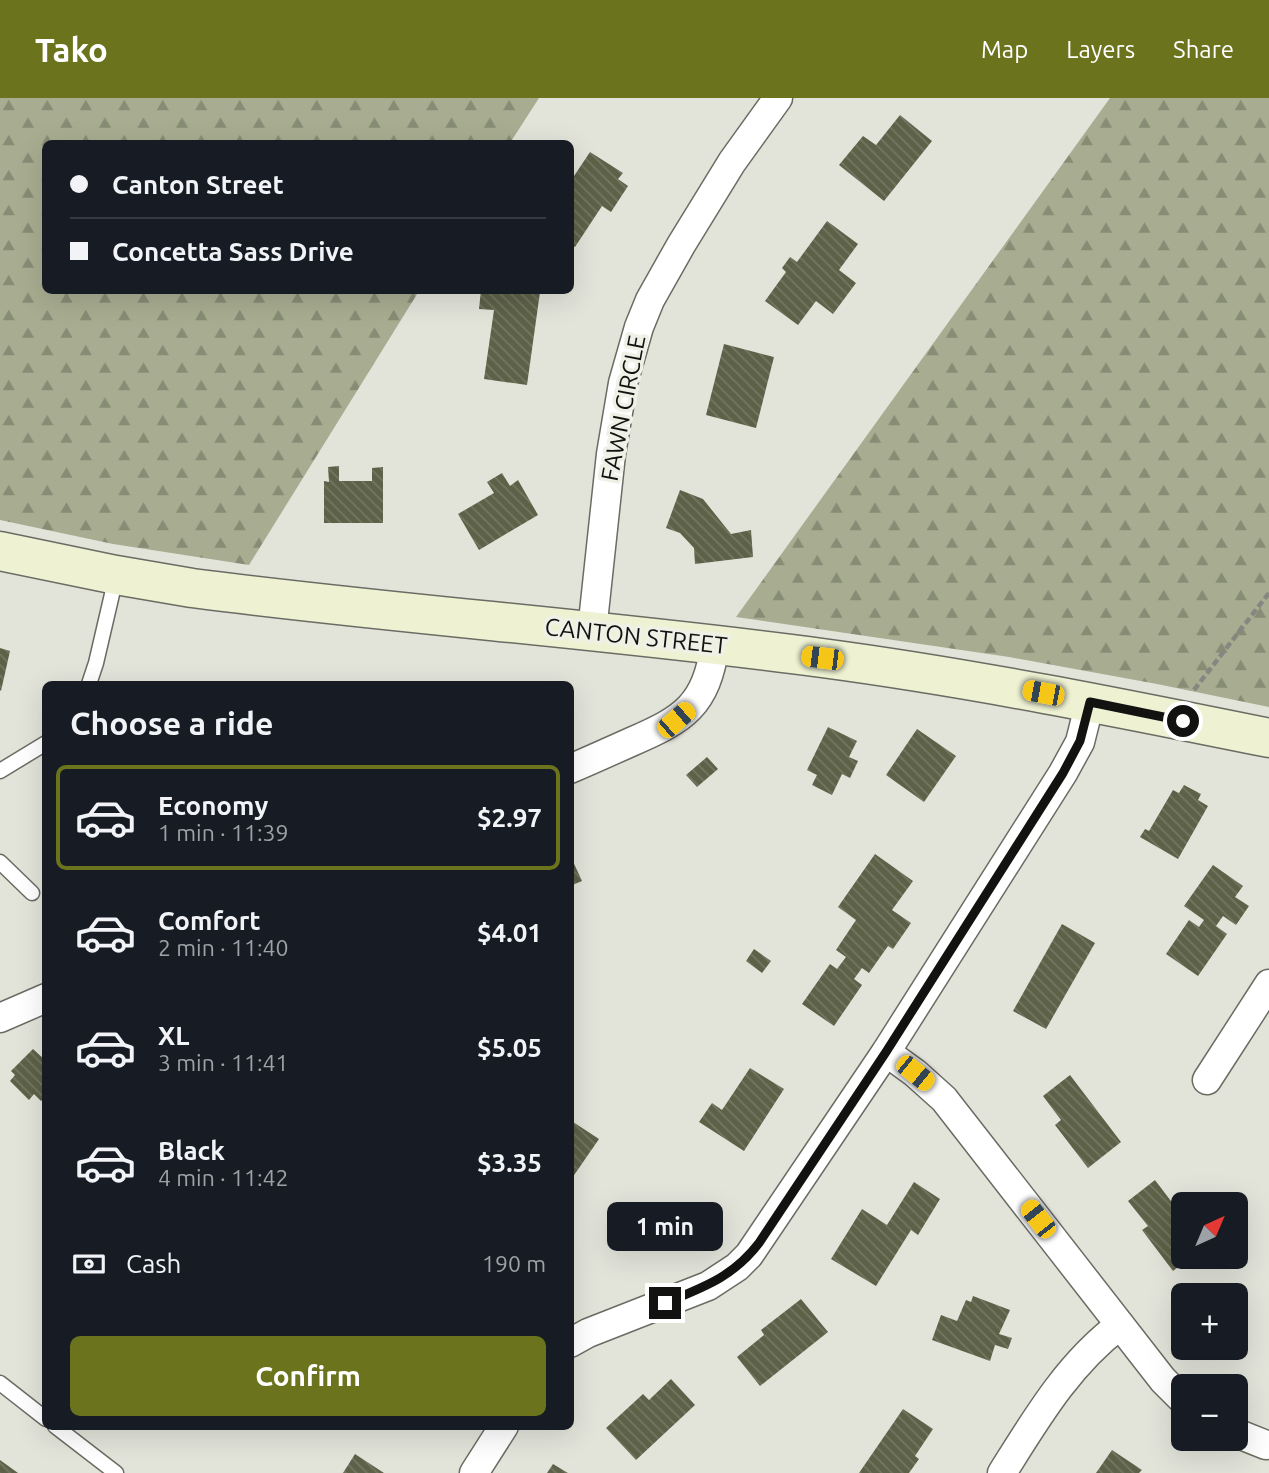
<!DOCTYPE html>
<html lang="en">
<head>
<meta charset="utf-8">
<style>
  body { margin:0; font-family:Ubuntu,sans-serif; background:#242831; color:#f1f3f6; height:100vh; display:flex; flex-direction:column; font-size:26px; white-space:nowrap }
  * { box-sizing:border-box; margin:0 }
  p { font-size:23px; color:#9ea1a6 }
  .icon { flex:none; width:38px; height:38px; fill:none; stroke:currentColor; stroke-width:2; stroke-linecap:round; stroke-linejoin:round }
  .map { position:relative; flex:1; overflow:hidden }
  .details { position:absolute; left:42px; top:583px; width:532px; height:749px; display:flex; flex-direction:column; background:#171b24; border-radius:10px; box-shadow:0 7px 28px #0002 }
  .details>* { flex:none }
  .top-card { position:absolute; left:42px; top:42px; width:532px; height:154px; border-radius:10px; box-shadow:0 7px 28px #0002; display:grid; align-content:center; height:154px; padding:0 28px; background:#171b24 }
  .needle { width:46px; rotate:44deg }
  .tools { position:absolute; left:1171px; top:1094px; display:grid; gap:14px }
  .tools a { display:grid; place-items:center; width:77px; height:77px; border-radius:10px; background:#171b24; box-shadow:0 7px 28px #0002; font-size:35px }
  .end { position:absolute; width:32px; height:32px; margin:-16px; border:9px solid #121310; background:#fff; box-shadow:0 0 0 4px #fff }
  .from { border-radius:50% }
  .bubble { position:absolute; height:49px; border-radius:10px; background:#171b24; box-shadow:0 7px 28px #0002; font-size:23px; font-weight:600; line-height:49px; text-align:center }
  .car { position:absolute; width:21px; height:42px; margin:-21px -10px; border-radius:9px; box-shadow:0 0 5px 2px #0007; background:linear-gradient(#f5c518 24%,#345 0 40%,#f5c518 0 76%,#345 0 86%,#f5c518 0) }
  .top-card b { display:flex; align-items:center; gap:24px; height:66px; font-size:26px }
  .top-card b+b { border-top:2px solid #363941 }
  .top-card i { width:18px; height:18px; background:#f1f3f6 }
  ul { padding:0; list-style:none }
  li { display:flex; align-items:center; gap:21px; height:105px; margin:0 14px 10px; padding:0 14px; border:4px solid transparent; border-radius:10px }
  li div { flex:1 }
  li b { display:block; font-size:26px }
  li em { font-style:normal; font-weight:600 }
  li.on { border-color:#6b741d }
  li>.icon { width:63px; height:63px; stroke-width:1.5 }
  h2 { padding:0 28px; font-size:32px; line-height:84px }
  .pay { display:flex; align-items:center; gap:18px; height:77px; padding:0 28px; font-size:26px }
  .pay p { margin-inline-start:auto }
  .primary-button { display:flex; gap:14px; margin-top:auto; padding:14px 28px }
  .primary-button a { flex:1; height:80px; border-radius:10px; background:#6b741d; color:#fff; font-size:28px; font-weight:600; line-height:80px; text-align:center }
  header { display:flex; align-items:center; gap:42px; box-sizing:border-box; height:98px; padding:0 35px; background:#6b741d; color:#fff }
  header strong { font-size:33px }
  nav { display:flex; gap:38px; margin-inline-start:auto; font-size:24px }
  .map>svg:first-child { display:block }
  .forest { fill:url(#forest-firs) }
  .building { fill:url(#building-back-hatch) }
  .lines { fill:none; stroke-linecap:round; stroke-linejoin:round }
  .service-casing { stroke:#6a6c63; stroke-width:17 }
  .minor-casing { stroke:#6a6c63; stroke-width:31 }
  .secondary-casing { stroke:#6a6c63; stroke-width:41 }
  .path { stroke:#858780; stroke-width:4.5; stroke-dasharray:7 3.5; stroke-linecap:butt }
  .service { stroke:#fff; stroke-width:14 }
  .minor { stroke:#fff; stroke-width:28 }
  .secondary { stroke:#eef2d3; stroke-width:38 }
  .route { stroke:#121310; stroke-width:9 }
  .labels { text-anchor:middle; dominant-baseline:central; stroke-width:7; stroke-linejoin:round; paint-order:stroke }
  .street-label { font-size:24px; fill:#121310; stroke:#eff1e7 }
</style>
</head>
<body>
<header>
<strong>Tako</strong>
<nav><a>Map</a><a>Layers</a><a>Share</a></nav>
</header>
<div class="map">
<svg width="1269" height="1375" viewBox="0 0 1269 1375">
  <defs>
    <pattern id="forest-firs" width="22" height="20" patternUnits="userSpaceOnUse" patternTransform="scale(1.75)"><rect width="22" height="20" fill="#a8ad91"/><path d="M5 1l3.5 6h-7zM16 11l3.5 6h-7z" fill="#878c75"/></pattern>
    <pattern id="building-back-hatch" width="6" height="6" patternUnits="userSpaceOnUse" patternTransform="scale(1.75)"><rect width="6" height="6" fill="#5d6147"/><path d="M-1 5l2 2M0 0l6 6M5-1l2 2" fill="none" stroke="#747763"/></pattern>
  </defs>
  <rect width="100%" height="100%" fill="#e2e4da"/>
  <g class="forest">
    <path d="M0 0H539L510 45 46 46V192L419 193 249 467 113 446 0 422Z"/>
    <path d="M1110 0H1269V609L1157 586 1009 559 736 519Z"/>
  </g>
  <g class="building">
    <path d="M900 17 932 43 884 103 839 67 863 38 876 47Z"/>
    <path d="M590 54 623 75 618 81 628 88 611 114 602 108 575 149 570 146V84Z"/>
    <path d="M827 123 858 146 839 172 856 185 833 216 816 203 798 227 765 203 786 174 782 170 790 159 797 164Z"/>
    <path d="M481 192H527L540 194 527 287 484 281 494 212 479 211Z"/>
    <path d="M724 246 774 259 756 330 706 317Z"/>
    <path d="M339 368V383H372V370L383 369V425H324V383L329 384 328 369Z"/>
    <path d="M502 375 510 388 518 382 538 417 479 452 458 416 494 395 487 384Z"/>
    <path d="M680 392 703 401 731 436 751 432 753 459 695 466 694 450 680 435 666 430Z"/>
    <path d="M0 550 10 553 1 593 0 592Z"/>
    <path d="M828 629 857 643 849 659 858 663 850 680 842 676 832 697 812 687 817 677 807 672Z"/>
    <path d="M917 631 956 658 924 704 886 677Z"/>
    <path d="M707 659 718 671 697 689 686 677Z"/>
    <path d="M1184 687 1201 696 1198 702 1208 708 1178 761 1140 739 1145 731 1149 733 1173 692 1179 695Z"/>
    <path d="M875 756 913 783 892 812 911 825 893 851 888 848 869 875 862 870 854 881 862 887 834 928 802 906 830 866 837 871 846 859 836 852 856 822 838 809Z"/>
    <path d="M570 757 582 783 570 788Z"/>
    <path d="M1213 767 1243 788 1235 799 1249 808 1236 827 1223 818 1216 828 1227 836 1198 878 1166 856 1189 822 1199 829 1204 822 1184 808Z"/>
    <path d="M1062 826 1095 845 1046 931 1013 913Z"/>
    <path d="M754 851 771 863 762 875 746 863Z"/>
    <path d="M33 951 46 963V998L41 1003 34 996 29 1002 10 983 15 977 11 973Z"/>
    <path d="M750 970 784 991 744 1053 699 1024 712 1005 722 1012Z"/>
    <path d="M1070 977 1121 1044 1088 1070 1055 1027 1061 1022 1043 998Z"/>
    <path d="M570 1022 599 1041 570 1083Z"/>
    <path d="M1155 1082 1183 1119V1158H1192L1173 1173 1142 1132 1148 1128 1128 1103Z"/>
    <path d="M914 1084 940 1101 918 1137 911 1132 876 1188 831 1161 862 1111 887 1127Z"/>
    <path d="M973 1198 1010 1212 999 1236 1012 1240 1008 1251 995 1247 990 1263 932 1242 941 1217 957 1223 966 1202 971 1204Z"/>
    <path d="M801 1201 828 1234 760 1288 737 1259 764 1237 761 1232Z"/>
    <path d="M671 1281 695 1307 636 1362 606 1330 643 1296 649 1302Z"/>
    <path d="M903 1311 933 1331 915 1358 919 1361 909 1375H859Z"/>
    <path d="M1112 1352 1142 1372 1139 1375H1096Z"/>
    <path d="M355 1356 384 1375H343Z"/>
    <path d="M0 1362 18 1375H0Z"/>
    <path d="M553 1366 568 1375H547Z"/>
  </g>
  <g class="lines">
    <defs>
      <g id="service">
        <path d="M89 586 96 565 116 479"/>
        <path d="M0 673 46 645"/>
        <path d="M0 764 32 795"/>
        <path d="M0 1285 46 1321"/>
        <path d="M55 1328 116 1375"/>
      </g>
      <g id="minor">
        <path d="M592 533 611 356 623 285 639 229 650 202 681 147 732 64 778 0"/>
        <path d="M570 671C591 662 611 653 631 644 684 621 706 608 715 547"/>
        <path d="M0 920 46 900"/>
        <path d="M886 954 915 975 944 1001 1163 1282 1183 1302"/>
        <path d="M1207 982 1269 886"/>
        <path d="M570 1245 588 1235 708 1188 737 1169 749 1157 886 954 1063 675 1080 644 1090 604"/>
        <path d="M1236 1335 1266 1347"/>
        <path d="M474 1375 504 1328"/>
        <path d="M1002 1375C1036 1321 1068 1266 1120 1227"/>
      </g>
      <path id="secondary" d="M0 453 116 477 192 490C402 517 613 532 822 560 972 580 1121 610 1269 640"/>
    </defs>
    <use href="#service" class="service-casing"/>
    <use href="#minor" class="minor-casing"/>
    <use href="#secondary" class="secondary-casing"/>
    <path class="path" d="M1194 592 1269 495"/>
    <use href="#service" class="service"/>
    <use href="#minor" class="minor"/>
    <use href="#secondary" class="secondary"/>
  </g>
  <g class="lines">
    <path class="route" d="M665 1205C704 1189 733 1179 759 1145L886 954 1063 675 1080 643 1090 604 1183 623"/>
  </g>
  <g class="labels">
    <g class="street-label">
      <text transform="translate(623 310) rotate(-79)">FAWN CIRCLE</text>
      <text transform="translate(636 538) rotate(6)">CANTON STREET</text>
    </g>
  </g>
</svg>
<div class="tools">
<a><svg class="needle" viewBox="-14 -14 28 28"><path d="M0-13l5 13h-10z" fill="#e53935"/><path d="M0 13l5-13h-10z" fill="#9ea1a6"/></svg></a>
<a>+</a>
<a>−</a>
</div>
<i class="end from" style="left:1183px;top:623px"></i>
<i class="end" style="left:665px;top:1205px"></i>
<div class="bubble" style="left:607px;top:1104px;width:116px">1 min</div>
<i class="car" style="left:822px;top:560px;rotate:277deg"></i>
<i class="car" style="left:1043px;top:595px;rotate:281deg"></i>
<i class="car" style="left:676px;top:622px;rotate:49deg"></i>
<i class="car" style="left:915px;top:975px;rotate:129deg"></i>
<i class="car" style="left:1038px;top:1121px;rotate:322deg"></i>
<div class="top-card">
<b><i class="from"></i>Canton Street</b>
<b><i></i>Concetta Sass Drive</b>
</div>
<section class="details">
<h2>Choose a ride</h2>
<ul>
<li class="on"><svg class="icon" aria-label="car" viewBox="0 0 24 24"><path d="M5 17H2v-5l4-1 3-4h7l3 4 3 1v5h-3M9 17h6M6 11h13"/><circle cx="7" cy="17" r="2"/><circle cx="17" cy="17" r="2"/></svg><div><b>Economy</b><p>1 min · 11:39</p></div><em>$2.97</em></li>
<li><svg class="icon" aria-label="car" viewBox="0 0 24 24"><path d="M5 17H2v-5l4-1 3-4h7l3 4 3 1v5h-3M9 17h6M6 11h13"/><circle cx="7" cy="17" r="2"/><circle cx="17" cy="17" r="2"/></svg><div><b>Comfort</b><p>2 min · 11:40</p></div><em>$4.01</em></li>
<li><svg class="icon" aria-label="car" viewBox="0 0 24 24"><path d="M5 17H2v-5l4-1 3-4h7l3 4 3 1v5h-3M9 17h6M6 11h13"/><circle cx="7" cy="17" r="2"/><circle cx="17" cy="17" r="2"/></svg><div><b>XL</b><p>3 min · 11:41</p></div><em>$5.05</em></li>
<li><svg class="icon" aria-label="car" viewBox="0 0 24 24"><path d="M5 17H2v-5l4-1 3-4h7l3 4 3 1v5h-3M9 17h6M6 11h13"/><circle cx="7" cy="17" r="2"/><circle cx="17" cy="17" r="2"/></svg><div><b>Black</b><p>4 min · 11:42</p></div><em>$3.35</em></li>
</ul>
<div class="pay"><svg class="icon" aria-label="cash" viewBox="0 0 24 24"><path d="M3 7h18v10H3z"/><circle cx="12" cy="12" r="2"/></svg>Cash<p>190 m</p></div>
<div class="primary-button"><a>Confirm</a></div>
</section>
</div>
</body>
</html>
